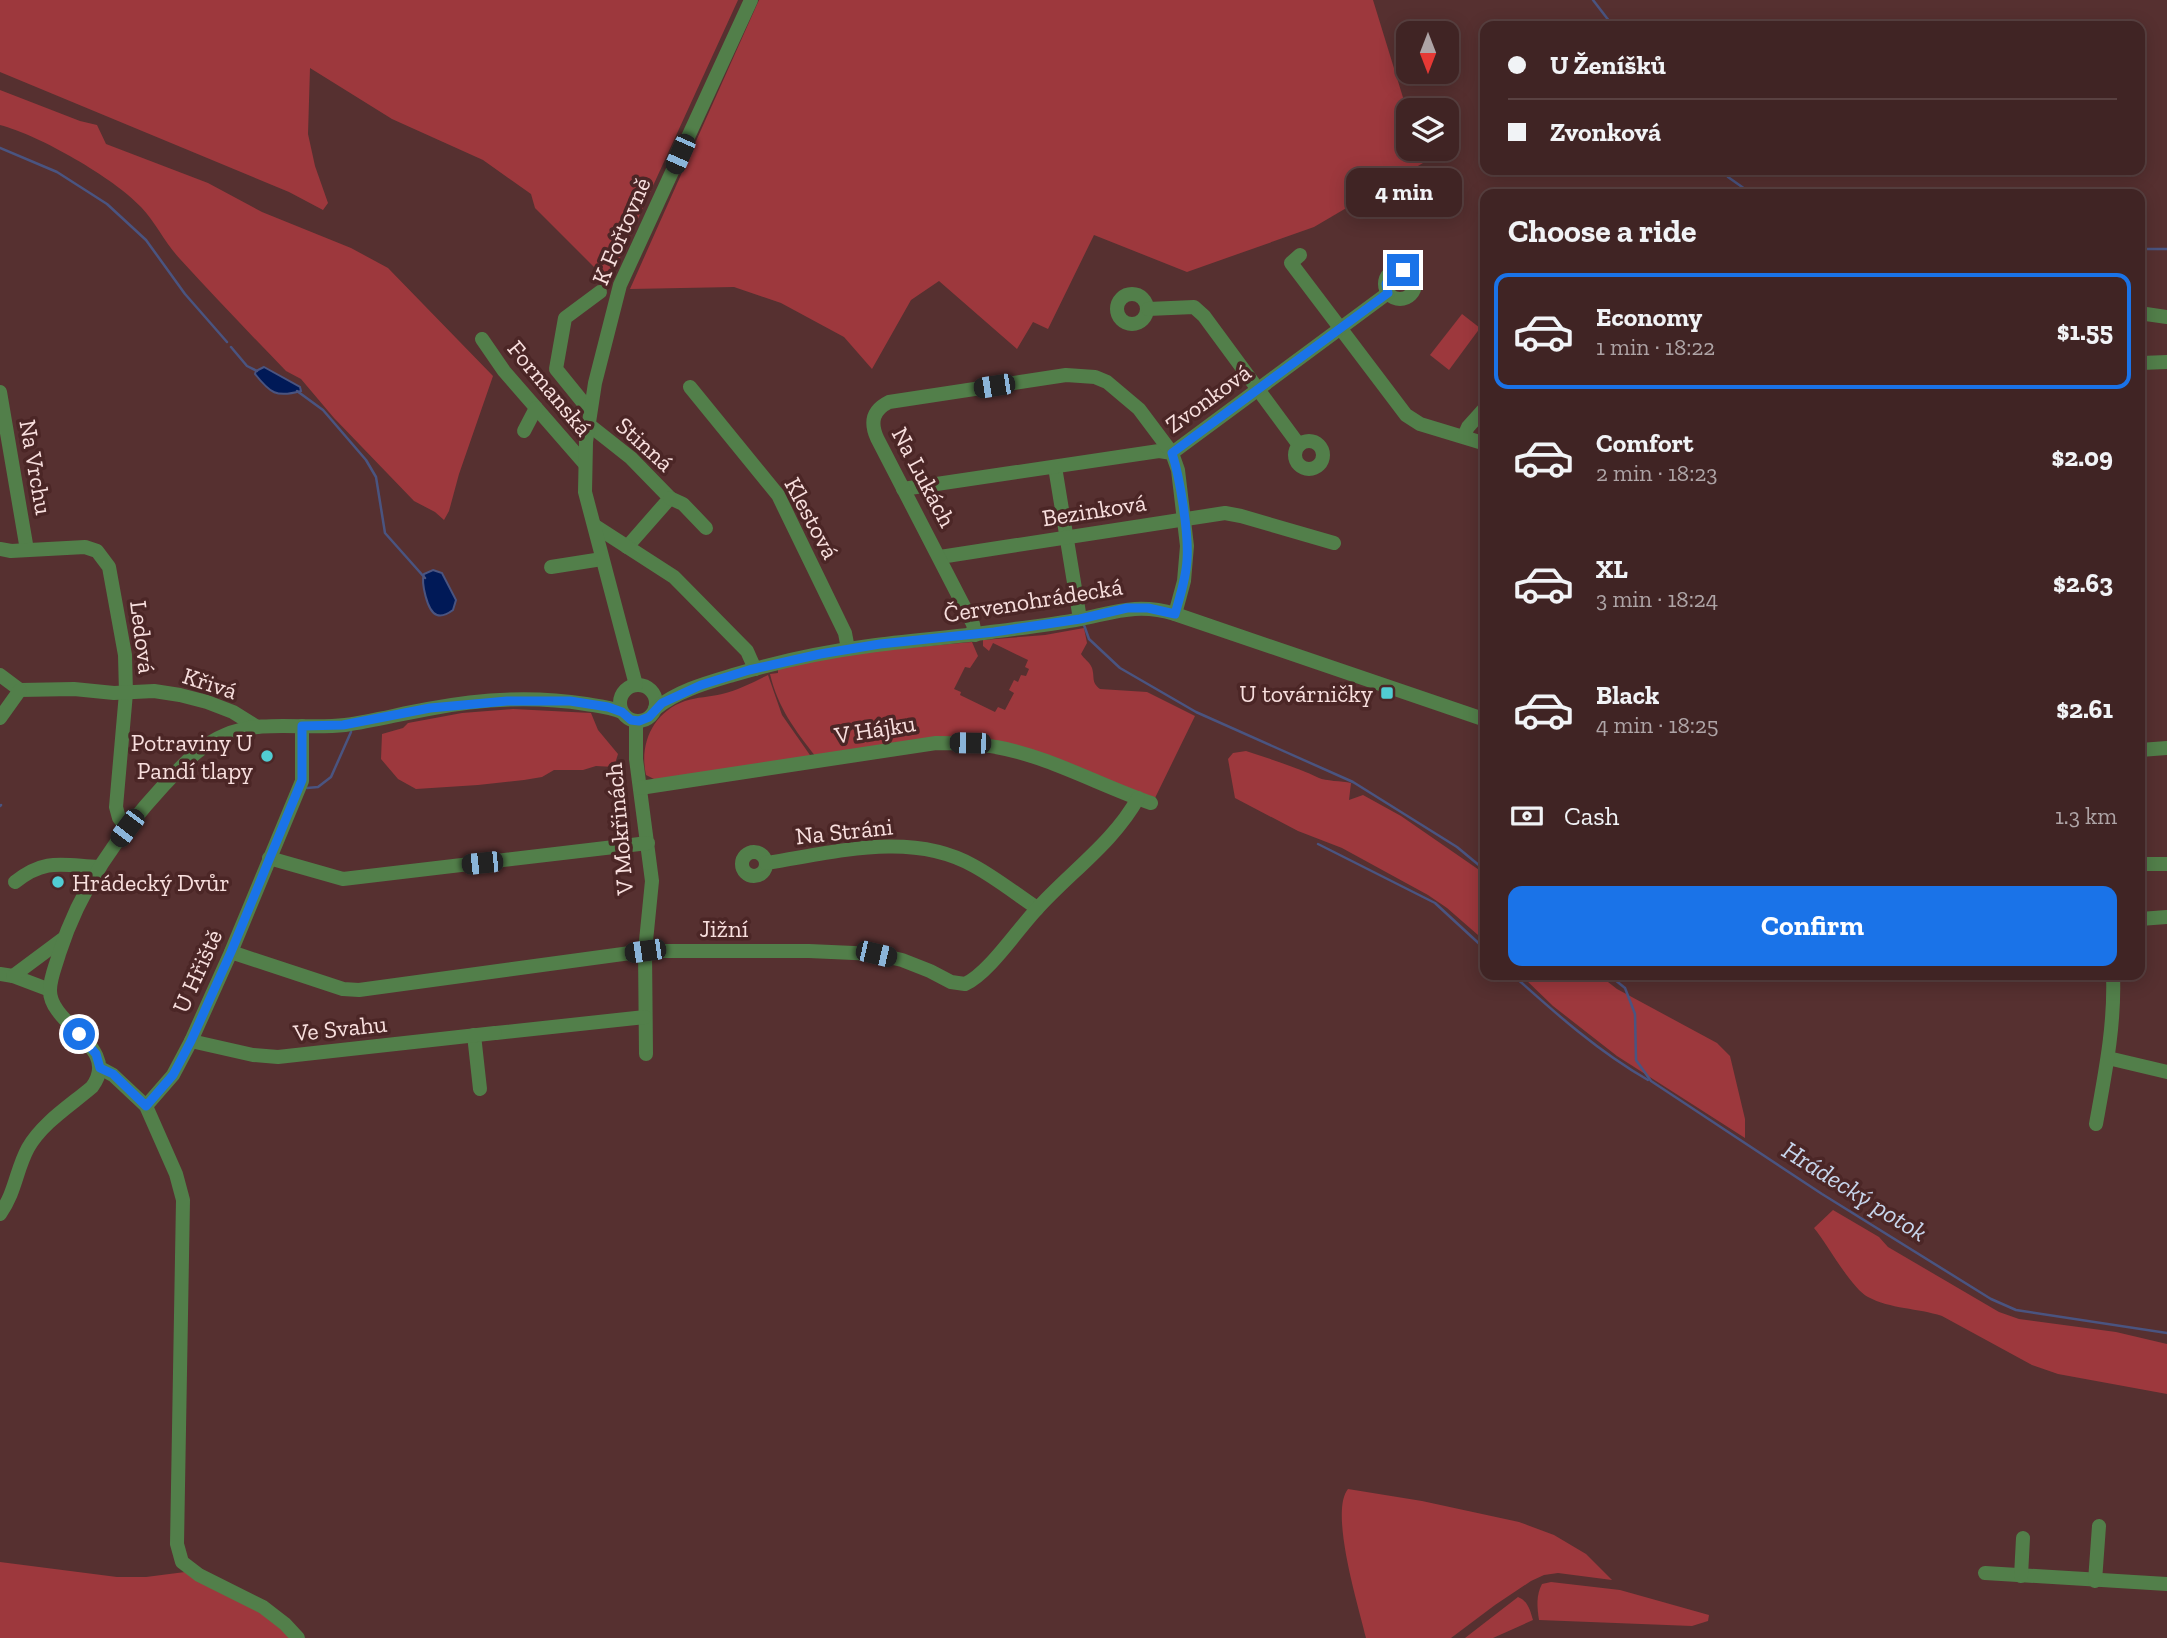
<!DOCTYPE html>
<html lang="en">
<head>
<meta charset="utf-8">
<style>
  body { margin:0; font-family:"Zilla Slab",serif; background:#472c2c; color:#f1f3f6; height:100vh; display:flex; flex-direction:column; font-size:26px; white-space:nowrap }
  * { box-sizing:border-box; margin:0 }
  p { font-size:23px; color:#aea4a6 }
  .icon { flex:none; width:38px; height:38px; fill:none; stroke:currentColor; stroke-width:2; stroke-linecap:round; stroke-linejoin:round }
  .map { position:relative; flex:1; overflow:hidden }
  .side { position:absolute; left:1480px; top:189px; width:665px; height:791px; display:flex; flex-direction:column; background:#402424; border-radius:14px; box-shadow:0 4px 18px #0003,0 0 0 2px #594141 }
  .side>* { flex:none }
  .hud { position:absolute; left:1480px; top:21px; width:665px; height:154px; border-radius:14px; box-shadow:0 4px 18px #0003,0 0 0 2px #594141; display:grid; align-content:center; height:154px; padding:0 28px; background:#402424 }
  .needle { width:46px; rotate:180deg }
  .buttons { position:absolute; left:1396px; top:21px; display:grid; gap:14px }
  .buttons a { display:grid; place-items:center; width:63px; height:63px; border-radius:14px; background:#402424; box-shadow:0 4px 18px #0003,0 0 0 2px #594141; font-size:35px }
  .end { position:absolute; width:32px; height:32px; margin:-16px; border:9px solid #1a73e8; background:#fff; box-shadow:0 0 0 4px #fff }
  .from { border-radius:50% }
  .bubble { position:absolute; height:49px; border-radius:14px; background:#402424; box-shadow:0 4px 18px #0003,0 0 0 2px #594141; font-size:23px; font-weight:800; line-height:49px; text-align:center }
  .car { position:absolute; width:21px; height:42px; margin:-21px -10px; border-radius:9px; box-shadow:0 0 5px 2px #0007; background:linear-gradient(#222 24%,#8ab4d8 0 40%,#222 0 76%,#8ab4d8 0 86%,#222 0) }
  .hud b { display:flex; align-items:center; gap:24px; height:66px; font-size:26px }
  .hud b+b { border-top:2px solid #594141 }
  .hud i { width:18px; height:18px; background:#f1f3f6 }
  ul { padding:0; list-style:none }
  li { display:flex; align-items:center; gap:21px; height:116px; margin:0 14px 10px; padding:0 14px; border:4px solid transparent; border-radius:14px }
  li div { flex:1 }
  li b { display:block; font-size:26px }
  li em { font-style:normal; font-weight:800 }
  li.on { border-color:#1a73e8 }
  li>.icon { width:63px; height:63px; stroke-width:1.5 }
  h2 { padding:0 28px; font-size:32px; line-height:84px }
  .pay { display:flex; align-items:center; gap:18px; height:77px; padding:0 28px; font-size:26px }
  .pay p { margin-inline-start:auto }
  .action { display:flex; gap:14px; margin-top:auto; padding:14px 28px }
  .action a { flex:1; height:80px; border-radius:14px; background:#1a73e8; color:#fff; font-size:28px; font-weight:800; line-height:80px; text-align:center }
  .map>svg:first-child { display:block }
  .green { fill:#9d383d }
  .water { fill:#001957; stroke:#4a5480; stroke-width:2 }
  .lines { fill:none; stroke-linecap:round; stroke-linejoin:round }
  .stream { stroke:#4a5480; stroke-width:2.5 }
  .minor { stroke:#527f4a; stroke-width:14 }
  .route { stroke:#1a73e8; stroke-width:9 }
  .poi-dot { fill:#51ccd3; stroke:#4b2626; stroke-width:2.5 }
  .labels { text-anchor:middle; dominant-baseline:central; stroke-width:7; stroke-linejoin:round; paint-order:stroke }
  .street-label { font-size:24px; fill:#f8dfde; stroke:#4b2626 }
  .poi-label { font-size:24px; fill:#f8dfde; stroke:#4b2626; text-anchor:end }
  .water-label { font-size:26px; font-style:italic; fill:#c7d5ec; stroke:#4b2626 }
</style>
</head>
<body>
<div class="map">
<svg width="2167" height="1638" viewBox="0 0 2167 1638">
  <rect width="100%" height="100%" fill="#563030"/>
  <g class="green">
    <path d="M0 0H738L609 282 535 208 531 194 483 160 392 119 310 68 308 134 315 166 328 203 323 210 289 192 0 72Z"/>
    <path d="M759 0H1373L1409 117V149H1419L1423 163 1314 227 1187 272 1094 235 1048 329 1033 322 1017 349 939 281 911 300 872 369 844 337 781 303 734 287 630 289Z"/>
    <path d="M0 90 80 121 97 125 106 144 208 183 262 212 351 248 388 268 493 376 459 474 449 511 444 520 435 512 414 501 334 418 301 379 286 371C250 334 215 297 180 259 165 243 156 223 141 207 114 178 39 135 0 125Z"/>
    <path d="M1462 314 1480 328 1449 370 1430 355Z"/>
    <path d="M1084 628 1087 643 1081 654C1084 659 1090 662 1092 668 1095 678 1091 682 1100 689L1147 692 1195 716 1154 800 994 743 816 757C795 730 778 708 770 674L778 673V668L871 651 972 642 978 656 970 668 965 667 954 689 961 692 960 695 995 712 998 707 1005 710 1014 693 1009 690 1014 680 1018 682 1021 675 1026 676 1029 669 1025 667 1028 660 993 643 989 651 983 646V640L1045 635Z"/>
    <path d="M768 675 782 715 812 758 655 781 654 779 646 775C639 744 653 712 685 701 697 697 710 697 722 694 739 690 753 682 768 675Z"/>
    <path d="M513 709 591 713 598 730 618 754 614 767 596 766 583 770H554L542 777 524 780 478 785 416 789 398 779 381 759 382 734 403 728 408 723 462 713Z"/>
    <path d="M1246 751C1270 759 1296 767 1319 778 1325 781 1342 781 1351 783L1349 800 1363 795 1401 816 1485 874 1486 942 1447 908 1428 895 1342 848 1298 831 1235 798 1228 759 1233 753Z"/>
    <path d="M1521 975H1599L1617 989 1717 1043 1730 1056 1745 1119V1138L1617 1056 1553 1006Z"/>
    <path d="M1833 1210 1879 1237 1888 1247 1999 1312 2019 1319 2116 1332 2167 1344V1394L2058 1374 2032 1365 1942 1316C1918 1308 1890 1309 1868 1297 1851 1288 1828 1245 1814 1228Z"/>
    <path d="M1348 1489 1422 1501 1519 1522 1554 1535 1586 1554 1612 1580 1558 1573 1544 1575 1531 1581 1495 1605 1451 1638H1366C1359 1608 1329 1512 1348 1489Z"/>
    <path d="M0 1562 117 1577H146L185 1572 263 1612 292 1638H0Z"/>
    <path d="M1551 1582 1620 1590 1709 1615 1708 1621 1692 1626 1539 1620C1537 1607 1536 1595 1542 1584Z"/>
    <path d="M1518 1597C1528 1601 1530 1610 1533 1620L1493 1638H1465Z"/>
  </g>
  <g class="water">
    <path d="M264 367 300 387 301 391C276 398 270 393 255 374L256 371Z"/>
    <path d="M433 570 442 573 456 600 453 610C449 613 443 617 437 615 427 612 421 582 424 574Z"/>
  </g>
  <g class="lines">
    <g class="stream">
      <path d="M1593 0 1613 26"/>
      <path d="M0 148 57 172 107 204 146 240 185 294 227 342"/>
      <path d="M1723 170 1728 177 1752 194"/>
      <path d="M2140 249H2167"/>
      <path d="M231 347 247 366 257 371"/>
      <path d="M297 391 323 410 366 460 376 477 385 533 425 578"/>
      <path d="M1084 625 1089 639 1120 668 1196 712 1353 782 1457 847 1486 871"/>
      <path d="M307 788 318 787 331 777 351 732"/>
      <path d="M0 806 1 805"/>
      <path d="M1318 844 1435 903 1486 950"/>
      <path d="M1513 975C1555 1013 1599 1052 1648 1080"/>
      <path d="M1609 975 1625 988 1635 1014 1636 1060 1651 1081 1822 1194 1991 1299 2016 1310 2167 1333"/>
    </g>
    <g class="minor">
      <path d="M1300 255 1291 263 1406 415 1420 424 1486 444"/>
      <circle cx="1400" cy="284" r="15"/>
      <circle cx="1132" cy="309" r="15"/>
      <path d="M1148 309 1194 307 1204 316 1299 445"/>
      <path d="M2146 314 2167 317"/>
      <path d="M482 339 504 371 585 464"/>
      <path d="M2141 363 2167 362"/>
      <path d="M690 387 778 495 845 633 848 649"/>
      <path d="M0 392 27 550"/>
      <path d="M590 411 556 369 565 318 600 292"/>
      <path d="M588 424 631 458 670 498 627 547"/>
      <path d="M524 431 536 408"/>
      <path d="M1464 436 1468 427 1486 407"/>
      <circle cx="1309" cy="455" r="14"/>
      <path d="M1055 467 1080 619"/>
      <path d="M903 489 1159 451 1172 453 1388 293"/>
      <path d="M670 498 683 504 706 528"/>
      <path d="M595 526 674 577 747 651 755 669"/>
      <path d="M0 549 11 551 85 547 97 551 109 567 125 655 126 693 116 807 119 818 127 828"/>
      <path d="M940 557 1225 513 1241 516 1334 543"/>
      <path d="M551 567 602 559"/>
      <path d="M975 635 973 624 877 438C870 422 873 410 889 402L1066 375 1095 377 1107 382 1139 409 1172 453 1178 470 1187 546 1184 581 1175 614"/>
      <path d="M0 675 20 690 74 689 114 693 154 691 180 695 207 702 233 712 257 727"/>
      <circle cx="638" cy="703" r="18"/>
      <path d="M636 685 585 492 586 442 595 383 620 285 751 0"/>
      <path d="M655 709C677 691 706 683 733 675 777 662 823 652 869 646 909 640 950 638 991 632 1021 628 1051 625 1081 619 1116 612 1138 603 1175 614L1486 720"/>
      <path d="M0 718 20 690"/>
      <path d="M636 721V759L652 881 645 951 646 1054"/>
      <path d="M2140 750 2167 748"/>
      <path d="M640 788 936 743C956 743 976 743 996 747 1048 756 1101 786 1151 803"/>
      <circle cx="754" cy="864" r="12"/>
      <path d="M269 858 343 879 648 843"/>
      <path d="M766 863C833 853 911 830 974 866 996 878 1016 894 1037 908"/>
      <path d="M2140 864H2167"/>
      <path d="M15 882C45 858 62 865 98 867"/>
      <path d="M2140 919 2167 917"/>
      <path d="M231 952 343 989 359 990 645 951H809L876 954 902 960 930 971 951 982 965 984C988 974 1018 929 1036 910 1069 873 1114 842 1138 798"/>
      <path d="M0 974 13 976 50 990"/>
      <path d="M13 976 64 938"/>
      <path d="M496 1033 645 1017"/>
      <path d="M474 1035 480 1089"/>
      <path d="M191 1041 253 1055 278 1057 495 1033"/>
      <path d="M2108 1058 2167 1072"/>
      <path d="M100 1068 113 1075 146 1106 176 1174 183 1200 177 1544 182 1562 199 1575 263 1607 285 1624 298 1638"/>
      <path d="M146 1106 173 1075 191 1041 231 952 302 781V726"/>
      <path d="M2096 1124C2105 1074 2115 1025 2113 975"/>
      <path d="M0 1214C16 1191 16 1170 28 1148 42 1123 71 1105 92 1087 122 1047 49 1025 50 990 50 978 56 965 59 954 80 888 118 835 164 785 182 766 200 745 225 735 263 719 305 730 345 725 373 721 400 714 428 709 479 699 535 696 586 704 598 706 610 707 622 712"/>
      <path d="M1985 1573 2167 1584"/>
      <path d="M2021 1576 2023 1538"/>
      <path d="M2095 1581 2099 1526"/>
    </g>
  </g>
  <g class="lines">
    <path class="route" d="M79 1034 96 1054 100 1068 113 1074 146 1106 173 1075 191 1041 231 952 302 780V726L343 725 430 708 507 701H570L608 707 622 712 631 720 639 721 649 717 662 703 701 685 749 670 820 654 880 644 994 632 1080 619 1127 608H1148L1175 614C1180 596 1186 579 1187 560 1189 534 1180 478 1172 453L1388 293 1386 284 1390 275 1403 270"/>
  </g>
  <g class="poi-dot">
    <rect x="1380" y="686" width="14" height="14" rx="3.5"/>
    <circle cx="267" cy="756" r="7"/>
    <circle cx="58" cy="882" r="7"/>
  </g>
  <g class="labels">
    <g class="street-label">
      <text transform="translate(621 231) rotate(-67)">K Fořtovně</text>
      <text transform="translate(550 388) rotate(50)">Formanská</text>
      <text transform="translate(1208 398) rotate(-36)">Zvonková</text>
      <text transform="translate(645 444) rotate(42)">Stinná</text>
      <text transform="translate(36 467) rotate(80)">Na Vrchu</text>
      <text transform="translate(924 477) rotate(62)">Na Lukách</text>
      <text transform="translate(1094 510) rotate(-9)">Bezinková</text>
      <text transform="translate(812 518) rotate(62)">Klestová</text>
      <text transform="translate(1033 600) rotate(-9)">Červenohrádecká</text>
      <text transform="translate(143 637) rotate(83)">Ledová</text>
      <text transform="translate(210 683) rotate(18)">Křivá</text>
      <text transform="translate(875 729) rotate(-9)">V Hájku</text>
      <text transform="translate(619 829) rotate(-95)">V Mokřinách</text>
      <text transform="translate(844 831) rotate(-6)">Na Stráni</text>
      <text x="724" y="928">Jižní</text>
      <text transform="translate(197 971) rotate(-66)">U Hřiště</text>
      <text transform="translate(340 1028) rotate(-6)">Ve Svahu</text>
    </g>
    <g class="poi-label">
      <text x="1373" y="693">U továrničky</text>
      <text x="253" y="742">Potraviny U<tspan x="253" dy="28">Pandí tlapy</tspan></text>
      <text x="72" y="882" text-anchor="start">Hrádecký Dvůr</text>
    </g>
    <g class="water-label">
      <text transform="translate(1855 1191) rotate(32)">Hrádecký potok</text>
    </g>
  </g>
</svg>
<div class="buttons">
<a><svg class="needle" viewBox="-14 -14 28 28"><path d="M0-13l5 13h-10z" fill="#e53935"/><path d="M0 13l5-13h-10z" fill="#aea4a6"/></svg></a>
<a><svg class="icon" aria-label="layers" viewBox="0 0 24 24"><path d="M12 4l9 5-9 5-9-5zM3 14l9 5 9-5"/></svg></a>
</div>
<i class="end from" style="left:79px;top:1034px"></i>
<i class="end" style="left:1403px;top:270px"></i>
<div class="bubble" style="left:1346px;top:168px;width:116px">4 min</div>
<i class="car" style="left:680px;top:154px;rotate:204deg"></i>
<i class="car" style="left:994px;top:386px;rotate:261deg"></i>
<i class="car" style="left:970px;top:743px;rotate:271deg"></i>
<i class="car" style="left:127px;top:828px;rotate:217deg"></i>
<i class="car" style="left:482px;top:863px;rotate:264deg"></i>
<i class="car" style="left:645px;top:951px;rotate:262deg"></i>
<i class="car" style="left:876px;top:954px;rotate:103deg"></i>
<div class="hud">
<b><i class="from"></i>U Ženíšků</b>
<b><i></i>Zvonková</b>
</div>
<section class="side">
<h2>Choose a ride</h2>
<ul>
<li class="on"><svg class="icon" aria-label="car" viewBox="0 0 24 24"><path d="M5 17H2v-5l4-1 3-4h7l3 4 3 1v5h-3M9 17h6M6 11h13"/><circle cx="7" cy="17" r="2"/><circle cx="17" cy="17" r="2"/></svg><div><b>Economy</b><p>1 min · 18:22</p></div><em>$1.55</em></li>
<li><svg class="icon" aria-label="car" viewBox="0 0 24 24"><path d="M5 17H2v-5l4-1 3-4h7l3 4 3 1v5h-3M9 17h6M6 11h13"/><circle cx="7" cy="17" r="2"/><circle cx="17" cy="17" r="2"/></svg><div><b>Comfort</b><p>2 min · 18:23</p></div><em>$2.09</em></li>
<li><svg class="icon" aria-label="car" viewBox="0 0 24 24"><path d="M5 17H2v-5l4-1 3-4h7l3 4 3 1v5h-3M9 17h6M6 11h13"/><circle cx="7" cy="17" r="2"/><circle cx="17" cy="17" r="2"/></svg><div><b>XL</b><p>3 min · 18:24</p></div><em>$2.63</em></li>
<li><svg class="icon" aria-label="car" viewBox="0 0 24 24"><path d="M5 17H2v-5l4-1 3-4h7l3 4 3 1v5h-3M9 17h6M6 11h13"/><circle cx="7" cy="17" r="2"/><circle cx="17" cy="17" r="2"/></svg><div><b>Black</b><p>4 min · 18:25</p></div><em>$2.61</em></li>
</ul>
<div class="pay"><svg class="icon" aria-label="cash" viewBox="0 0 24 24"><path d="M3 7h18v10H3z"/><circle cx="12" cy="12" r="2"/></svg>Cash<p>1.3 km</p></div>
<div class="action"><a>Confirm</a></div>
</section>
</div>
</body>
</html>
